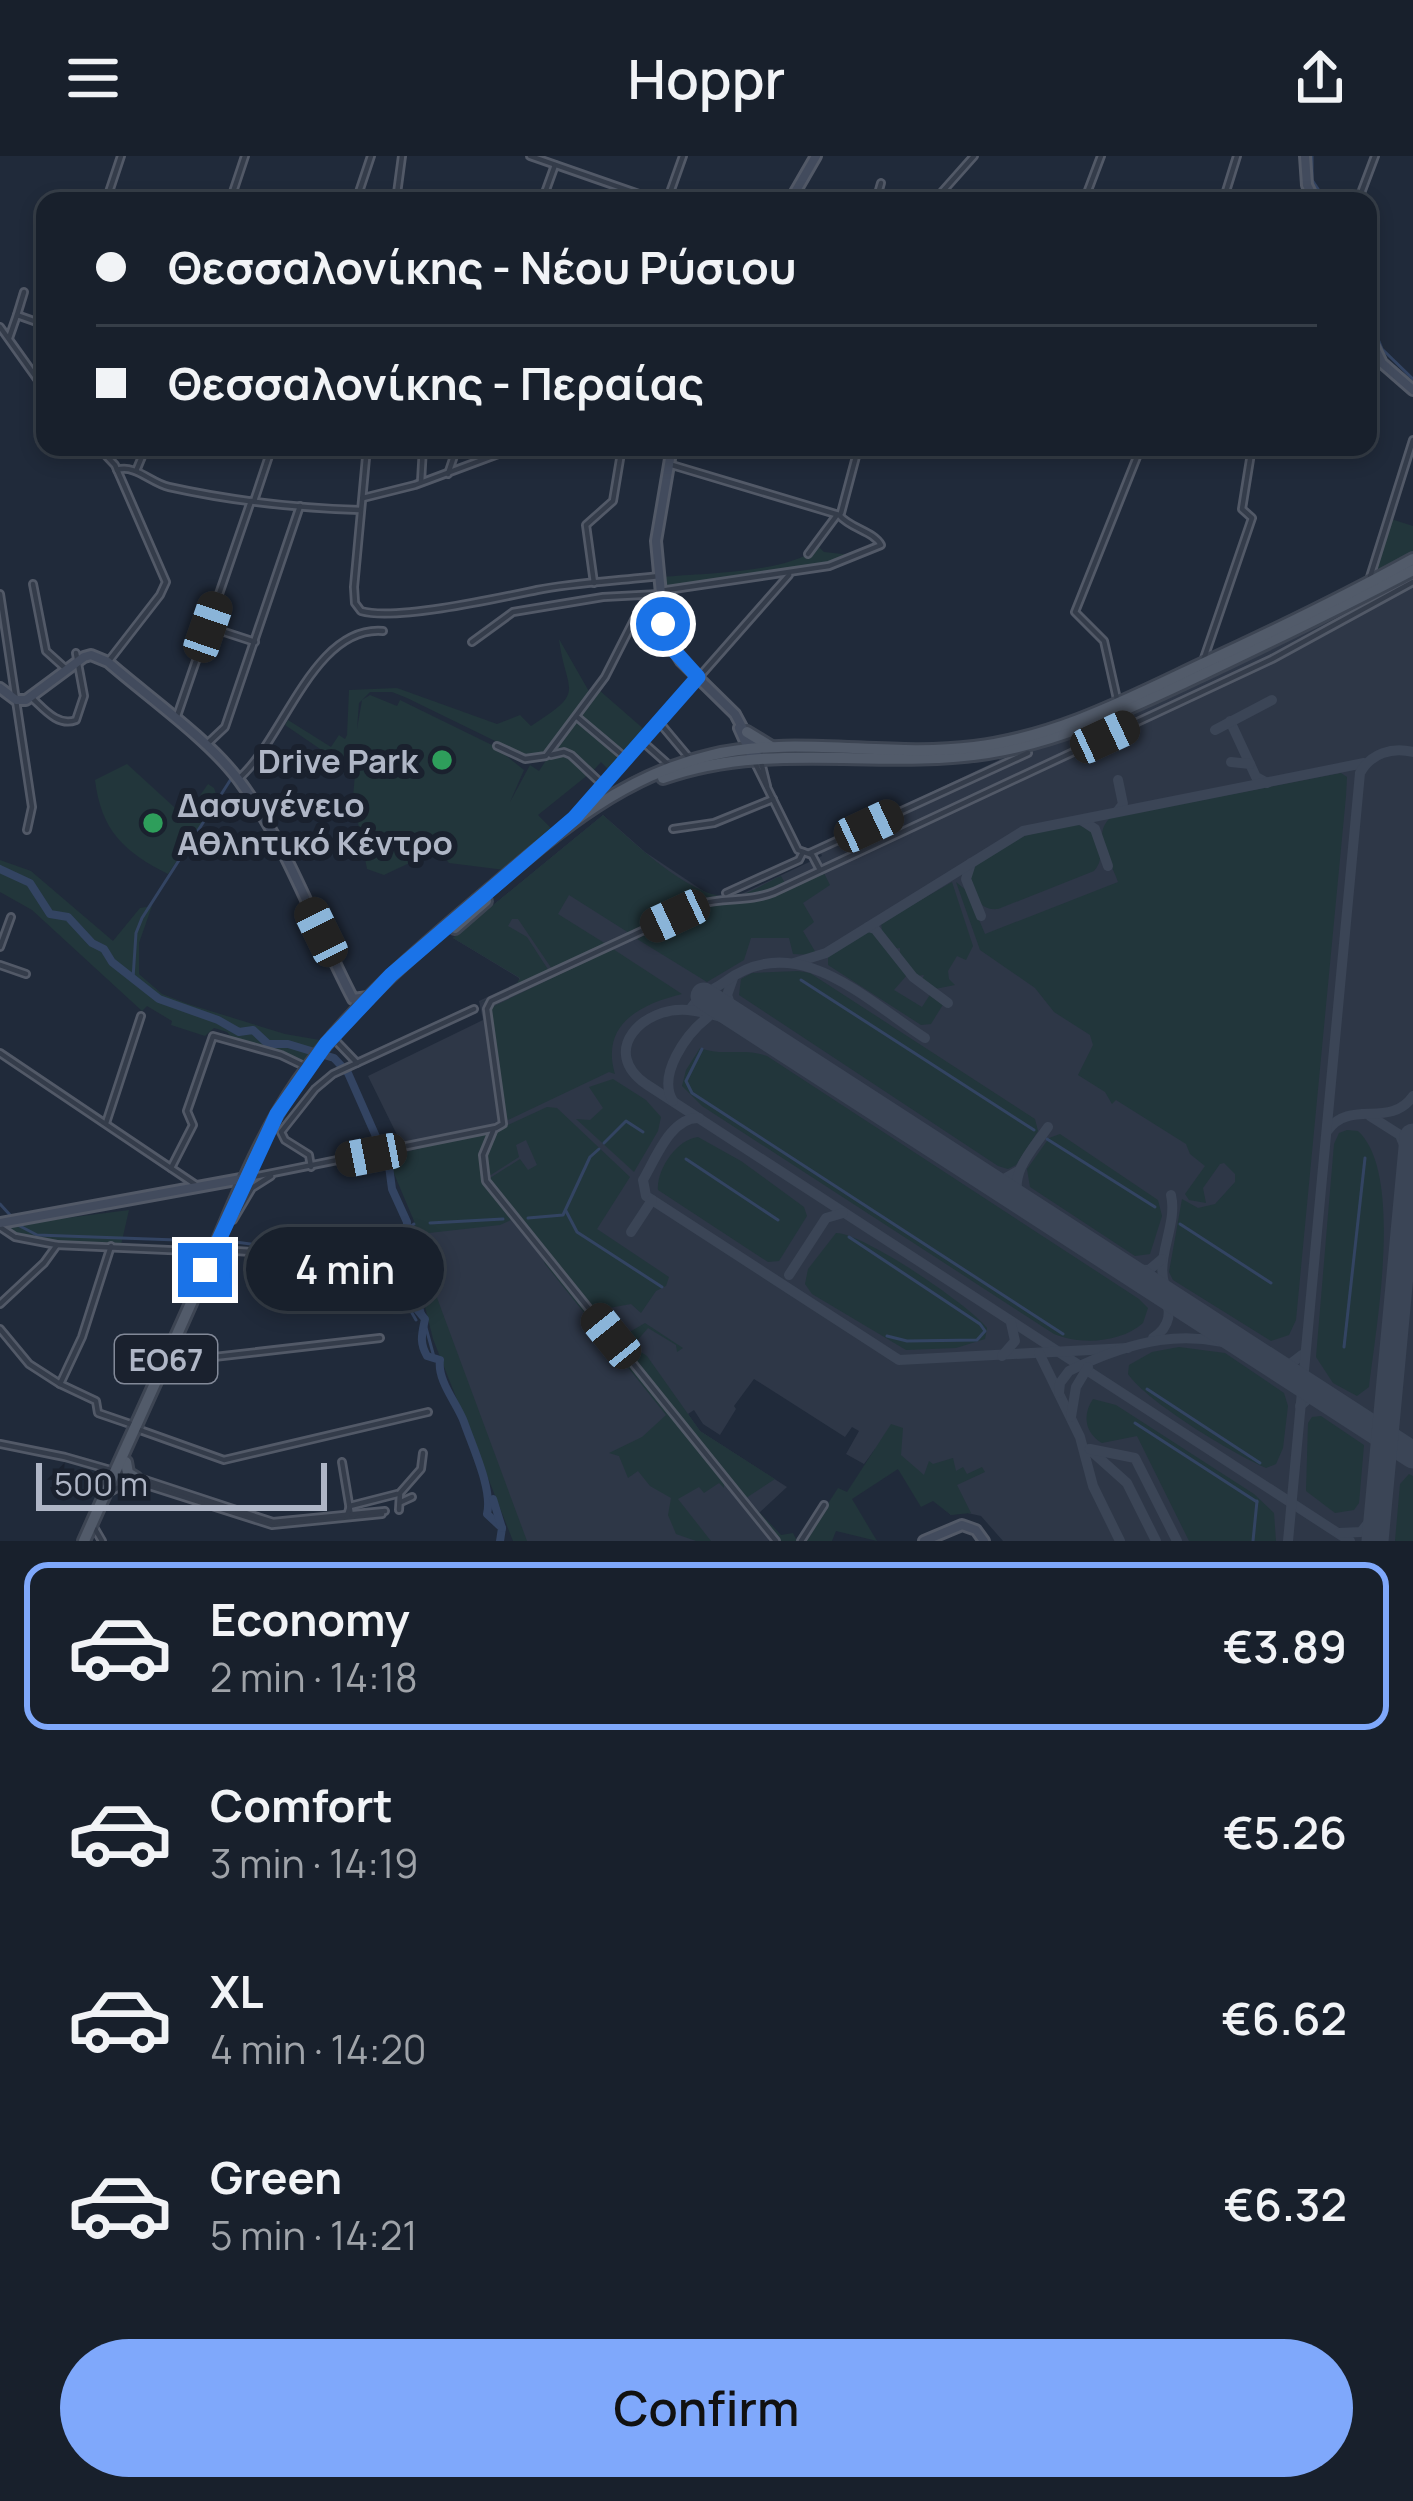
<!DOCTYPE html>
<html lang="en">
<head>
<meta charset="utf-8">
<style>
  body { margin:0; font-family:Manrope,sans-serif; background:#252d38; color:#f1f3f6; height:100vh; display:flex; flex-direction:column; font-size:45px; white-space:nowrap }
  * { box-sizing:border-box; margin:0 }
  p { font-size:39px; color:#9fa3a9 }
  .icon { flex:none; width:66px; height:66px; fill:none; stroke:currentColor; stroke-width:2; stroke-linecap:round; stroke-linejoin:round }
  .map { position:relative; height:1385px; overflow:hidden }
  .side { display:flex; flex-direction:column; background:#18202c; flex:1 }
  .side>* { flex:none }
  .top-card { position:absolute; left:36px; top:36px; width:1341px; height:264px; border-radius:24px; box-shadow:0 6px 18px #0003,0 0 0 3px #363e48; display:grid; align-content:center; height:264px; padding:0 60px; background:#18202c }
  .scale { position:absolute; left:36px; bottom:30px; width:291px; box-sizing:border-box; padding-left:12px; border:6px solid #afb6c6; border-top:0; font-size:33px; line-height:42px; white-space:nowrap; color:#afb6c6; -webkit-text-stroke:9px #1a212e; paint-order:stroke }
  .end { position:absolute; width:54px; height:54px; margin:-27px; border:15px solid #1a73e8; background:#fff; box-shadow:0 0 0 6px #fff }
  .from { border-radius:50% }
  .bubble { position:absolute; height:84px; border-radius:42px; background:#18202c; box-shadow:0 6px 18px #0003,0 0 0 3px #363e48; font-size:39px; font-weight:600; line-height:84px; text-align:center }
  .car { position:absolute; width:36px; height:72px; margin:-36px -18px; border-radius:15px; box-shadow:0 0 9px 3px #0007; background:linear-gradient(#222 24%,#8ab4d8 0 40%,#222 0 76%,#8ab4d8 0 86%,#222 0) }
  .top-card b { display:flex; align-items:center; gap:42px; height:114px; font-size:45px }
  .top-card b+b { border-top:3px solid #363e48 }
  .top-card i { width:30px; height:30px; background:#f1f3f6 }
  ul { padding:21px 0 0; list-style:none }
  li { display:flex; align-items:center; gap:36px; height:168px; margin:0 24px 18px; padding:0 36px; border:6px solid transparent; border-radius:24px }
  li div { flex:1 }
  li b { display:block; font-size:45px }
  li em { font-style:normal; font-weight:600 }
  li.current { border-color:#7fa8fb }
  li>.icon { width:108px; height:108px; stroke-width:1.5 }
  .button { display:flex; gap:24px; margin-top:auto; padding:24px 60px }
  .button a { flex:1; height:138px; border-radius:72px; background:#7fa8fb; color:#111; font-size:48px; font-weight:600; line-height:138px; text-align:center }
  header { display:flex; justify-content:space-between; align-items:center; height:156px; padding:0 60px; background:#18202c; font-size:54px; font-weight:600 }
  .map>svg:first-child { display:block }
  .airport { fill:#2e3747 }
  .green { fill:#22363b }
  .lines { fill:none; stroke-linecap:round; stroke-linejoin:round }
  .stream { stroke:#334462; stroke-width:3 }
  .river { stroke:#334462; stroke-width:8 }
  .taxiway { stroke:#3b4556; stroke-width:10 }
  .runway { stroke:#3b4556; stroke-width:27 }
  .street-casing { stroke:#525967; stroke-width:10 }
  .secondary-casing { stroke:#525967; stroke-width:14 }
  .primary-casing { stroke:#3d4553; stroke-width:16 }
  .street { stroke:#343c4a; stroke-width:4.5 }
  .secondary { stroke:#424b5d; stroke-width:8 }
  .primary { stroke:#525b6a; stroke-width:10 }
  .route { stroke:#1a73e8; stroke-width:15 }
  .leisure-dot { fill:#2e9e5b; stroke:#1a212e; stroke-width:4.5 }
  .labels { text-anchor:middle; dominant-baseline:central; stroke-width:12; stroke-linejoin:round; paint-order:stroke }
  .shield { fill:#1a212e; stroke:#828998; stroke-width:3 }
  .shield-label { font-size:30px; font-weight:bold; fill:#afb6c6 }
  .poi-label { font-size:33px; font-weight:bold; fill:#afb6c6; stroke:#1a212e; text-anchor:end }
</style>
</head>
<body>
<header><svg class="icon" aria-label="menu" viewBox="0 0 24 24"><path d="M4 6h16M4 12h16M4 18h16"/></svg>Hoppr<svg class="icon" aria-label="share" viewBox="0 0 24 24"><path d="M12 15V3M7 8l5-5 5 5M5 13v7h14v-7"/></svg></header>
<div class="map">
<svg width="1413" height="1385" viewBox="0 0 1413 1385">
  <rect width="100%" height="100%" fill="#202a3a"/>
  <path class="airport" d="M1413 420V1385H1003L981 1360 963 1356 951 1359 875 1293 864 1308 846 1298 859 1275 852 1271 845 1281 754 1223 734 1250 736 1253 720 1279 703 1268 694 1254 688 1258 700 1275 787 1331 759 1357 769 1385H525L435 1139 397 985 399 983 368 920 483 864 479 845 519 826V822L453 782 603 659 645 696 708 738 735 741 822 700 818 690 999 604 1000 600 1053 588 1107 568Z"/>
  <g class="green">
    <path d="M1388 362 1413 370V399L1368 424Z"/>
    <path d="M818 390 824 396 851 399 848 404 664 430 663 421C701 417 795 417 818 390Z"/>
    <path d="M559 483 591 539 580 557 599 534 646 575 626 599 577 557 550 594 528 601 407 542 392 536H370L359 547 357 573 362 544 370 539 397 550 400 544 494 590 524 614 510 646 530 609 539 615 549 600 570 599 589 618 538 659 551 672 505 714 449 707 442 699 420 702 384 719 367 713 353 641 355 618 333 602 323 613 318 610 326 597 285 569 288 564 331 591 339 579 345 583 347 579 349 534 397 532 497 568 520 559 531 570C588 534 566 538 559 483Z"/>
    <path d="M578 561 624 602 611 616 601 606 592 616 565 594 552 597Z"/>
    <path d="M127 608 185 661 208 628 214 632 218 644 168 718C124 696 101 674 95 624Z"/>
    <path d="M1341 617 1347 621 1346 640 1296 1164 1289 1179 1271 1185 1173 1124 1169 1116 1182 1043 1198 1052 1215 1048 1235 1026V1018L1224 1007 1220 1008 1203 1032 1206 1047 1189 1044 1185 1038 1205 1010 1190 998 1186 988 1116 944 1112 948 1105 936 1078 919 1093 889 1090 879 1054 856 1035 832 980 794 956 726 967 735 985 778 1118 726C1111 705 1091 680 1110 662Z"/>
    <path d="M603 659C631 684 698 750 738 740 752 736 767 726 781 720L786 729 742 742H710L629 777 569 739 558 758 606 788 552 813 518 763H512L508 770 527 781 549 815 480 847 517 827 520 822 453 782Z"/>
    <path d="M1075 668 1092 674C1098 689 1106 702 1094 715L998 753C978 755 974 738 969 722 981 686 1043 674 1075 668Z"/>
    <path d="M0 704 31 715 113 785 140 752 152 750 139 787V818L162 838 188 848 285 878 320 884 303 905 233 883 227 876 214 872 205 880 171 869 172 865 147 850 142 855 32 754 0 736Z"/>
    <path d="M823 715 830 729 803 747 814 766 803 775 816 797 813 799 793 798 789 782H751L744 804 707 826 637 783 712 747 755 745Z"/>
    <path d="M952 726 973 790 966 804 957 800 948 815 949 823 955 829 935 833 922 824 924 819 917 820 900 802V792L892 793 883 781 881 767Z"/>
    <path d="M871 773 908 818 894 834 922 851 931 837 944 847 931 868 921 869 828 809V800Z"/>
    <path d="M613 793 682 838C641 848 600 868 615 918L609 916 508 964 504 962 490 852Z"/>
    <path d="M798 815 810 817 1035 963 1038 975 1016 1009 1008 1013 998 1010 739 839 741 823 752 817Z"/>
    <path d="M700 892C722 901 743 891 767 900L1139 1143 1148 1152 1143 1167C1121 1187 1080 1189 1054 1178L702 950 682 930 686 914Z"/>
    <path d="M613 923 646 944 661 961 658 975 634 1016 576 963 590 964 603 952 589 931Z"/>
    <path d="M547 951 557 952 630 1021 597 1073 669 1121 666 1130 656 1135 641 1157 631 1148 593 1155 487 1024 520 1003 528 1014 537 1009 526 984 516 989 519 1001 486 1022 484 1001 495 975Z"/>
    <path d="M1347 974 1358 975C1404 1017 1376 1171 1369 1231L1357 1240 1333 1227 1316 1201 1334 988 1339 977Z"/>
    <path d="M486 975 489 977C471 1021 488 1029 511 1064L500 1069 429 1077 436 1139 527 1385H513L433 1183 416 1114 414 1065 387 1001Z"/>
    <path d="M1060 978 1158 1044 1162 1060 1150 1098 1135 1100 1030 1031 1027 1013 1049 982Z"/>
    <path d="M698 981 741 1005 804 1051 807 1060 779 1105 768 1106 658 1034C656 1014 677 983 698 981Z"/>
    <path d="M129 1054 121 1089C91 1088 22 1093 4 1070Z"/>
    <path d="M836 1077C863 1077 968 1148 987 1172L985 1183 956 1192 906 1194 812 1138 805 1128 808 1113Z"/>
    <path d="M541 1097 724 1324V1332L719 1327 704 1337 699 1331 678 1343 711 1385H696L676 1378 668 1359 671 1342 650 1330 638 1315 628 1322 619 1300 609 1297 642 1281 666 1259 545 1108Z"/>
    <path d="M645 1167 683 1192 677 1196 676 1189 648 1172 636 1186 638 1194 647 1200 700 1275 775 1323 746 1342 781 1379 793 1377 797 1385H777L616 1184Z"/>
    <path d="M1179 1191 1225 1197 1284 1237 1288 1250 1283 1292 1276 1308 1266 1312C1233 1298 1147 1246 1128 1218L1129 1209 1152 1196Z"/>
    <path d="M1093 1243 1116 1249 1254 1338 1274 1357 1276 1385H1189L1137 1280 1102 1287C1085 1277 1082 1259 1093 1243Z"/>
    <path d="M1321 1260 1364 1289 1359 1347 1354 1354 1335 1357 1306 1335 1308 1267 1312 1261Z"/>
    <path d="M891 1268 903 1272 901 1299 924 1319 929 1305 933 1308 953 1302 956 1315 963 1311 967 1318 982 1311 985 1316 957 1329 971 1357 951 1359 933 1345 921 1351 898 1313 852 1343 877 1385 836 1375 832 1385H804L838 1332 847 1336Z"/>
    <path d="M1409 1318 1413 1320V1385H1395L1400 1328Z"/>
  </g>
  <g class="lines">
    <g class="stream">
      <path d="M1312 0V24L1326 45"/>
      <path d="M1368 140 1377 157 1376 178 1382 193 1413 223"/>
      <path d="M133 822 136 777 142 762 231 623"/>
      <path d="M801 824 1034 974"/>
      <path d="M702 893 686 925 692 937 1063 1178"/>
      <path d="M1047 983 1155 1051"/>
      <path d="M604 987 626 965 643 976"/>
      <path d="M686 1003 778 1064"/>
      <path d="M0 1048 11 1060"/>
      <path d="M566 1055 577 1076 662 1131"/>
      <path d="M528 1062 563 1059 590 1001 599 993"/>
      <path d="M430 1067 503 1063"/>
      <path d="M16 1068 37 1079 205 1085"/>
      <path d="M1180 1068 1271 1127"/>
      <path d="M408 1072 414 1068"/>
      <path d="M849 1081 980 1168 985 1175 977 1184 907 1185 887 1180"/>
      <path d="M228 1085 318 1097 363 1118 369 1115 393 1139 404 1143 416 1164"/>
      <path d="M407 1102 425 1163"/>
      <path d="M425 1168 434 1201"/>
      <path d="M1344 1191 1365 1002"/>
      <path d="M1147 1233 1260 1307"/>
      <path d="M1135 1267 1257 1346"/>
      <path d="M1253 1385 1257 1345"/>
    </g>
    <g class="river">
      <path d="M0 713 30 727 50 758 68 761 92 787 104 793 112 806 159 843 218 864 239 876 253 874 268 888H288L334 902 348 917 389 1010 392 1033 407 1066 406 1132 409 1144 425 1163C422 1178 419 1186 427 1200L440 1204C437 1225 457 1247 464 1266 473 1292 493 1334 487 1358L502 1372 500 1385"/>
      <path d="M493 1343 502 1372"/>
    </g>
    <g class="taxiway">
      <path d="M1230 565 1256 621 1267 627"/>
      <path d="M1215 574 1272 544"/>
      <path d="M1231 606 1250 608"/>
      <path d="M1117 656 1123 648 1118 624"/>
      <path d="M1083 665 1095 673 1108 710"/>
      <path d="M971 707 966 723 981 760"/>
      <path d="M868 771 875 773 913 821 948 847"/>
      <path d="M794 807 826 797 1023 675 1364 607"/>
      <path d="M733 822 727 839 734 859"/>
      <path d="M690 854C697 841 713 834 726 825 797 773 865 843 925 882"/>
      <path d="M761 876C740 867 710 856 688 854 643 850 599 895 646 928L1350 1385"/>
      <path d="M673 945C657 919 686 878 708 861"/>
      <path d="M1370 960 1400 979 1411 1006"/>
      <path d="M699 962C671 961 656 1002 643 1024L646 1040 899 1204 1128 1192"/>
      <path d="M1328 974C1350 943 1390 973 1413 940"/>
      <path d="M984 1021 1002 1024 1018 1015"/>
      <path d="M1408 1031 1413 1013"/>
      <path d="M1171 1039C1179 1074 1147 1111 1172 1143"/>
      <path d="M1019 1044C1009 1016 1033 993 1048 971"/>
      <path d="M631 1076 652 1044"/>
      <path d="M1126 1113 1149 1114 1162 1103"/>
      <path d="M789 1119 826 1062 843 1057"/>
      <path d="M1153 1182C1170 1171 1174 1154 1161 1137"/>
      <path d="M1039 1197 1080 1281 1093 1330 1120 1385"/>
      <path d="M1002 1200 1015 1185 1011 1167"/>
      <path d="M1273 1208 1289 1209 1302 1199"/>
      <path d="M1059 1237 1060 1227 1069 1215C1130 1185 1189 1169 1254 1196"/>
      <path d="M1300 1250 1310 1241H1323"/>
      <path d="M1071 1261 1076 1231 1088 1211"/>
      <path d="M1089 1293 1127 1327 1156 1385"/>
      <path d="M1090 1293 1135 1302 1177 1385"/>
      <path d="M1339 1377 1361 1376 1378 1355"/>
      <path d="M1288 1385 1360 617C1371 597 1392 591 1413 596"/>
      <path d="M1374 1385 1376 1380"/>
    </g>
    <g class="runway">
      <path d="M704 840 1413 1299"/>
      <path d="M1375 1385 1413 981"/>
    </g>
    <defs>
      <g id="street">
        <path d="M530 0 659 45"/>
        <path d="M881 27 877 41 886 45"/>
        <path d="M106 45 121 0"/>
        <path d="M230 45 245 0"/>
        <path d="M356 45 371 0"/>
        <path d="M396 45 402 0"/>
        <path d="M542 45 555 9"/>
        <path d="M667 45 683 0"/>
        <path d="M934 45 974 0"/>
        <path d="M1084 45 1101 0"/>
        <path d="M1223 45 1237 0"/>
        <path d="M1358 45 1375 0"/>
        <path d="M17 159 24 136"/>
        <path d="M39 166 45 147"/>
        <path d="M0 171 45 234"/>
        <path d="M9 182 17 159 45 169"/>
        <path d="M98 291 115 309 166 426 160 439 108 506"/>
        <path d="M367 291 354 431 355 447 361 455C396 465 499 442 537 434 576 426 619 425 659 420"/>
        <path d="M829 291 855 295"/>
        <path d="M117 314C135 308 151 327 169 331 232 345 297 352 360 354"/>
        <path d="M136 315 146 291"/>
        <path d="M448 318 457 291"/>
        <path d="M421 326 423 291"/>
        <path d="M363 342 415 329 517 291"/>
        <path d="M254 345 272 291"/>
        <path d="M841 357 858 293"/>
        <path d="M808 398 837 359"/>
        <path d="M1370 421 1413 284"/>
        <path d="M594 427 586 369 613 345 622 291"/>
        <path d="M33 428 46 495 66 513"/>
        <path d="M660 435 829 410 881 389C873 375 851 373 839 359L672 309"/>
        <path d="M0 438 32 651 27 674"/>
        <path d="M209 471 255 486"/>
        <path d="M472 486 513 456 603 441 660 438"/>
        <path d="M1203 505 1252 362 1242 353 1252 291"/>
        <path d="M32 542C44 553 58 571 76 564L84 540 76 497"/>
        <path d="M1117 543 1104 485 1075 456 1141 291"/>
        <path d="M177 560 251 345"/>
        <path d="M577 561 628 604"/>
        <path d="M659 566 690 603"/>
        <path d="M643 586 670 610"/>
        <path d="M207 588 225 571 300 350"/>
        <path d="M497 590 525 603 546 600 605 521 635 462 661 459"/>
        <path d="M551 599 564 596 571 599 604 630"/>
        <path d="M754 605 798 694 812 699 820 714"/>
        <path d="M761 606 767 630"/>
        <path d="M238 623C283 586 313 469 383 475"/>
        <path d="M582 654 789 419"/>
        <path d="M673 673 714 667 773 643"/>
        <path d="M810 697 1028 597"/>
        <path d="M726 737 799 704 803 696"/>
        <path d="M0 791 11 761"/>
        <path d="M0 809 26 818"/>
        <path d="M336 885 357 907"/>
        <path d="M0 897 199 1031"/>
        <path d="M106 967 141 860"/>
        <path d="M493 975 483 999 486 1025 776 1385"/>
        <path d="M311 1011 309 999 285 984 281 976 315 933 333 918 474 853"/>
        <path d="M171 1012 193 969 187 955 213 880 281 899 308 912"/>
        <path d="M253 1021 496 972 503 968 487 853 491 845 700 748C725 741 749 746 774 736L1272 503 1413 426"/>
        <path d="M233 1064 252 1032 271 1020"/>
        <path d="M0 1071 15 1081 57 1089 44 1107 0 1148"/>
        <path d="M57 1089 213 1096"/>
        <path d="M111 1090 82 1181 60 1228 96 1245 98 1257 136 1270"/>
        <path d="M219 1094 282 1098 322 1106 385 1141"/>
        <path d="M0 1173 29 1208 60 1228"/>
        <path d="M170 1206 380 1182"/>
        <path d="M140 1274 224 1304 428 1256"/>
        <path d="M0 1288 65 1301 128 1319"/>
        <path d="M342 1306 351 1360"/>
        <path d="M115 1319 272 1369 382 1358"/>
        <path d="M139 1322 273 1366 385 1355"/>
        <path d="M112 1335 128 1326"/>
        <path d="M401 1346 412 1341"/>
        <path d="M399 1354 400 1337 421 1313 423 1297"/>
        <path d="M347 1360 350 1350 397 1338"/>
        <path d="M95 1373 102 1385"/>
        <path d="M801 1385 824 1349"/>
      </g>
      <g id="secondary">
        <path d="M1305 0 1307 29 1315 45"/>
        <path d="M790 45 816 0"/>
        <path d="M1368 178 1382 207 1413 234"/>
        <path d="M672 291 656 385 665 480 681 505 735 558 758 601"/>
        <path d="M0 532 16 544H26L84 501 91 499 108 506C148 541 207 582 238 623 288 689 315 771 353 843L368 841"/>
        <path d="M739 572 752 601"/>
        <path d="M0 1067 252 1021"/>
        <path d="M924 1385 962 1369 976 1374 984 1385"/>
      </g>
      <g id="primary">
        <path d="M747 576 770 590"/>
        <path d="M663 622C769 584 879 614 988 597 1064 585 1132 551 1201 519 1272 485 1343 451 1413 414"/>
        <path d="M455 772 486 745"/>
        <path d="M126 1306 128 1317 136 1322"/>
        <path d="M84 1385C123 1297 164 1209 203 1120 231 1055 257 984 298 925 352 848 425 788 496 728 562 672 625 619 712 599 797 579 887 602 974 591 1056 581 1128 543 1202 508 1274 475 1344 441 1413 403"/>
      </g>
    </defs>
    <use href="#street" class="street-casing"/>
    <use href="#secondary" class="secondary-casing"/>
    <use href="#primary" class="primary-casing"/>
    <use href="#street" class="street"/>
    <use href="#secondary" class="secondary"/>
    <use href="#primary" class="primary"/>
  </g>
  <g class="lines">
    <path class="route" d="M205 1114 277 958 326 888 391 819 574 662 698 521 670 490 663 468"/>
  </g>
  <g class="leisure-dot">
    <circle cx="442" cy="604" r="12"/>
    <circle cx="153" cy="667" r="12"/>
  </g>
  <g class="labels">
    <rect class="shield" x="115" y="1179" width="102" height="48" rx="9"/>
    <g class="shield-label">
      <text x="166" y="1203">ΕΟ67</text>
    </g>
    <g class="poi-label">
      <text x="418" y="604">Drive Park</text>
      <text x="177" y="648" text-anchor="start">Δασυγένειο<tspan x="177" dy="38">Αθλητικό Κέντρο</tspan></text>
    </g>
  </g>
</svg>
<div class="scale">500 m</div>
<i class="end from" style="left:663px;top:468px"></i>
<i class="end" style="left:205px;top:1114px"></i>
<div class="bubble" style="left:246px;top:1071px;width:198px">4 min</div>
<i class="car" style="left:208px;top:471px;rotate:19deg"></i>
<i class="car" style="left:1105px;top:581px;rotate:65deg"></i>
<i class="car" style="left:869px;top:670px;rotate:65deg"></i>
<i class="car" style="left:675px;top:760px;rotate:245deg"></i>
<i class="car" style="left:321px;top:776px;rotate:334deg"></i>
<i class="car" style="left:371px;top:999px;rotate:259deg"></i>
<i class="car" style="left:611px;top:1180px;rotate:321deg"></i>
<div class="top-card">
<b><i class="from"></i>Θεσσαλονίκης - Νέου Ρύσιου</b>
<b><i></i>Θεσσαλονίκης - Περαίας</b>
</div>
</div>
<section class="side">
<ul>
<li class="current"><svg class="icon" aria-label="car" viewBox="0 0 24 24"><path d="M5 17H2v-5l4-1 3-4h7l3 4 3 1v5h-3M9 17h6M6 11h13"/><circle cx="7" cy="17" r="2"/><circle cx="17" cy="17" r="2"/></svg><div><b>Economy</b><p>2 min · 14:18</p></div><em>€3.89</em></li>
<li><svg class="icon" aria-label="car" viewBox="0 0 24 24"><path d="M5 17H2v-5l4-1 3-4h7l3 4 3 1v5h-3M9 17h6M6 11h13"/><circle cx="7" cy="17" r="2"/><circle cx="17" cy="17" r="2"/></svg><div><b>Comfort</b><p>3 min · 14:19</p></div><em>€5.26</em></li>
<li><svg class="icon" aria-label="car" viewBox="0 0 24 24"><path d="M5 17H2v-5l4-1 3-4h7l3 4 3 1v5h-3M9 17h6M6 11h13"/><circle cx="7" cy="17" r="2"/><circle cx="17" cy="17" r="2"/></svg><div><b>XL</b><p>4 min · 14:20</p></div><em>€6.62</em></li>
<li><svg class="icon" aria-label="car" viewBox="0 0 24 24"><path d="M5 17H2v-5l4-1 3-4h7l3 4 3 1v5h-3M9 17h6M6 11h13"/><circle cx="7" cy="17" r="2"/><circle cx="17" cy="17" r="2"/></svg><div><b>Green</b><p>5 min · 14:21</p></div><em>€6.32</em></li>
</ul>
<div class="button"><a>Confirm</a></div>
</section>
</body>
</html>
